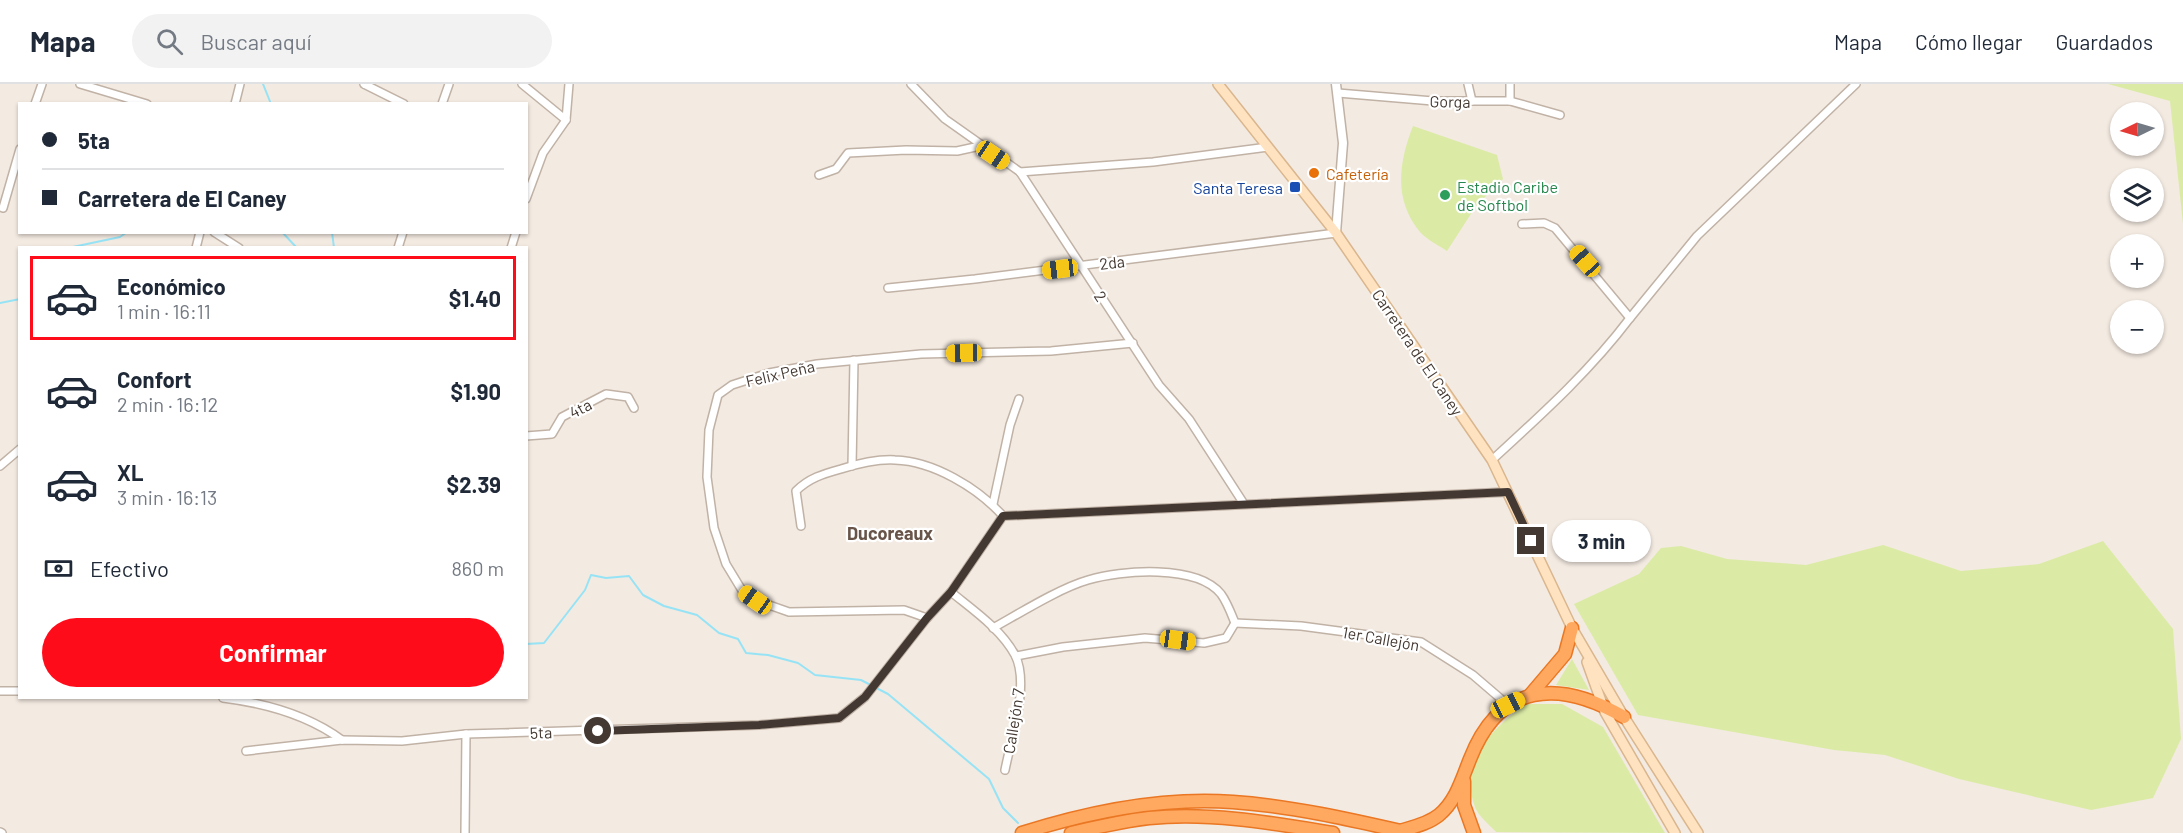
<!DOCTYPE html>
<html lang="es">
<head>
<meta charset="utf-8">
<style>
  body { margin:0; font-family:Barlow,sans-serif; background:#f2f2f3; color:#1f2937; height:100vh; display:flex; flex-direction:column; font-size:22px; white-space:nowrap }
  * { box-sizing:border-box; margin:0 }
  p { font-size:20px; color:#747a83 }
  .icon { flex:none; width:33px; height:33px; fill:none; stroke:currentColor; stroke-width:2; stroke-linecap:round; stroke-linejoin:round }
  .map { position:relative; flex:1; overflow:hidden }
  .side { position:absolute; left:18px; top:162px; width:510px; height:453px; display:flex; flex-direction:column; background:#fff; border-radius:0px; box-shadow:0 2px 4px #0004 }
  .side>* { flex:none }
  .guide { position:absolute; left:18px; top:18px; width:510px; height:132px; border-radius:0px; box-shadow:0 2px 4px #0004; display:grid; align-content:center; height:132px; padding:0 24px; background:#fff }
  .needle { width:39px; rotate:265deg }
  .buttons { position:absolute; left:2110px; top:18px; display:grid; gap:12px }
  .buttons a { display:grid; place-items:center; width:54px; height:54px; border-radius:50%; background:#fff; box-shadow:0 2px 4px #0004; font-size:30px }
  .end { position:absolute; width:27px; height:27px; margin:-14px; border:8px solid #443932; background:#fff; box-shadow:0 0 0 3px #fff }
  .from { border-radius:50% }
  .bubble { position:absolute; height:42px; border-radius:21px; background:#fff; box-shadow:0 2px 4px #0004; font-size:20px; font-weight:700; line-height:42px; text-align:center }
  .car { position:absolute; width:18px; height:36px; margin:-18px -9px; border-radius:8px; box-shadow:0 0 4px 2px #0007; background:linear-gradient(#f5c518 24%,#345 0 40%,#f5c518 0 76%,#345 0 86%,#f5c518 0) }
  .guide b { display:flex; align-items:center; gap:21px; height:57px; font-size:22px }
  .guide b+b { border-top:2px solid #e0e1e3 }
  .guide i { width:15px; height:15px; background:#1f2937 }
  ul { padding:10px 0 0; list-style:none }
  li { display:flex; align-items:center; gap:18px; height:84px; margin:0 12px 9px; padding:0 12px; border:3px solid transparent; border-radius:0px }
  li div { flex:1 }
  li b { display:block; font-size:22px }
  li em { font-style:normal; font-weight:700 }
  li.selected { border-color:#ff0c1b }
  li>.icon { width:54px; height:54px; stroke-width:1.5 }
  .pay { display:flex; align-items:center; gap:15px; height:66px; padding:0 24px; font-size:22px }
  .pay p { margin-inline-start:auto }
  .cta { display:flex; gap:12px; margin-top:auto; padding:12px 24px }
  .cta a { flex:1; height:69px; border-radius:36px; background:#ff0c1b; color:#fff; font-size:24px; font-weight:700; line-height:69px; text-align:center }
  header { display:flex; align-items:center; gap:36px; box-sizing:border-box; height:84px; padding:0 30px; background:#fff; border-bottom:2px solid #e0e1e3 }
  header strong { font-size:28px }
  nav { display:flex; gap:33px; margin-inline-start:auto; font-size:21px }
  .search { width:420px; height:54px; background:#f2f2f3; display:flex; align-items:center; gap:15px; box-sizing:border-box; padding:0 21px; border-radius:33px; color:#747a83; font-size:22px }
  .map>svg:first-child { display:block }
  .green { fill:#dbeba6 }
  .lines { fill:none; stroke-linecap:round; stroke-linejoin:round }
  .stream { stroke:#97e3f6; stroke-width:2 }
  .minor-casing { stroke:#c1b2a6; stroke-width:10 }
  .tertiary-casing { stroke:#c1b2a6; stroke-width:11 }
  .secondary-casing { stroke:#d9b68e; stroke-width:12 }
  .motorway-casing { stroke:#ea7723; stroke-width:15 }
  .minor { stroke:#fff; stroke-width:7 }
  .tertiary { stroke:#fff; stroke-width:8 }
  .secondary { stroke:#ffe2bf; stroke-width:9 }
  .motorway { stroke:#ffa860; stroke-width:12 }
  .route { stroke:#443932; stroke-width:8 }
  .food-dot { fill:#e8710a; stroke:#fff; stroke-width:2 }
  .transit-dot { fill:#1a4fb4; stroke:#fff; stroke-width:2 }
  .leisure-dot { fill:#2e9e5b; stroke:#fff; stroke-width:2 }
  .labels { text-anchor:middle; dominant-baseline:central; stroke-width:4.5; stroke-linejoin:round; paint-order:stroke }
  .street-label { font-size:16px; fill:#443932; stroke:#fff }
  .food-label { font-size:16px; fill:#c56008; stroke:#fff; text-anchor:start }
  .leisure-label { font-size:16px; fill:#27864d; stroke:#fff; text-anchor:start }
  .transit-label { font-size:16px; fill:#164399; stroke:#fff; text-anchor:end }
  .neighbourhood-label { font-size:18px; font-weight:bold; fill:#685448; stroke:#fff }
</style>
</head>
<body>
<header>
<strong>Mapa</strong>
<div class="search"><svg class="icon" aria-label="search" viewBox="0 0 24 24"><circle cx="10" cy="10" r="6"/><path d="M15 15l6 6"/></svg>Buscar aquí</div>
<nav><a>Mapa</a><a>Cómo llegar</a><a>Guardados</a></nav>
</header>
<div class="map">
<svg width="2183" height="749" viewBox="0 0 2183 749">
  <rect width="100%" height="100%" fill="#f3eae1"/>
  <g class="green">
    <path d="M2108 0H2183V140L2170 17Z"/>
    <path d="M1413 42 1497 71 1503 95 1476 122 1447 167C1438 161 1426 155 1420 148 1393 115 1399 78 1413 42Z"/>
    <path d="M2103 457 2173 545 2181 655 2153 714 2091 726 1959 695 1885 671 1834 666 1638 631 1574 520 1639 490 1661 464 1681 462 1727 475 1806 481 1883 461 1961 487 2039 480Z"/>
    <path d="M1572 575 1589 606 1556 601Z"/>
    <path d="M1526 620H1562L1603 643 1665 749 1496 748C1490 741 1478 732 1475 723 1458 679 1492 644 1526 620Z"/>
  </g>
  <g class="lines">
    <g class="stream">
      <path d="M263 0 271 20"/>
      <path d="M282 148 297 164"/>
      <path d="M332 148 334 164"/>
      <path d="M68 164 120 153 127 148"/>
      <path d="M309 164H318"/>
      <path d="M0 219 20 215"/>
      <path d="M526 560 544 559 585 506 591 491 606 494 629 492 643 511 664 522 697 531 719 549 738 555 746 569 768 571 798 579 815 591 861 596 888 610 989 695 1003 724 1018 739"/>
    </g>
    <defs>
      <g id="minor">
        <path d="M80 0 147 20"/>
        <path d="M364 0 404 20"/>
        <path d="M522 0 566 36"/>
        <path d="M911 0 945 35 1020 88 1159 301 1189 335 1244 420"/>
        <path d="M1468 0 1472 17"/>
        <path d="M1338 9 1433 17H1510L1560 31"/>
        <path d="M1510 17V0"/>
        <path d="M35 20 42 0"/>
        <path d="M235 20 240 0"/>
        <path d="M442 20 449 0"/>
        <path d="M1020 88 1153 78 1268 63"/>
        <path d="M819 91 836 85 848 69 906 66 957 67 980 62"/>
        <path d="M526 115 543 69 566 36 569 0"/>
        <path d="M3 124 20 65"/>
        <path d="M1522 140 1544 139 1555 144 1630 234 1697 152 1856 0"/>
        <path d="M214 148 239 164"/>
        <path d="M196 164 200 148"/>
        <path d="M398 164 403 148"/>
        <path d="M511 164 516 148"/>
        <path d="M888 204 975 195 1336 149"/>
        <path d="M526 352 552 350 562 333 606 310 628 313 634 324"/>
        <path d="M1492 376C1541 331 1590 287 1630 234"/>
        <path d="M0 382 20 365"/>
        <path d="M852 382 854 276"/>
        <path d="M993 420 1010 341 1019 315"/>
        <path d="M1003 432 1508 408"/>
        <path d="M801 442 796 407C809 394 823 390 841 385 857 380 878 375 895 376 933 377 978 404 1003 432"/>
        <path d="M951 508C973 526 1001 545 1015 571 1030 600 1011 655 1005 686"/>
        <path d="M927 534 904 526 789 528 755 516 743 508 726 480 714 444 707 393 709 346 718 311 732 301 769 289 817 280 921 270 1051 267 1133 259"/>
        <path d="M1235 539 1301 542 1421 558 1473 591 1508 621"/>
        <path d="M993 544C1020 529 1060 504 1088 496 1121 486 1197 480 1221 510 1227 518 1231 529 1235 539"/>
        <path d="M1016 572 1063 563 1145 554 1204 559 1226 554 1235 539"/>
        <path d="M0 607H20"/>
        <path d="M223 614C264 619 308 631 342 656"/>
        <path d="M246 667 342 656 402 657 466 650 759 641 839 634 865 613 927 534 951 508 1003 432"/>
        <path d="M0 748 2 749"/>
        <path d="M465 749 466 650"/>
      </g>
      <path id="tertiary" d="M1336 149 1343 59 1336 0"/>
      <g id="secondary">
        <path d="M1218 0 1336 149 1492 376 1572 544 1624 633 1698 749"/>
        <path d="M1587 578 1605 628 1675 749"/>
      </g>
      <g id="motorway">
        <path d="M1531 610 1565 570 1572 544"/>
        <path d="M1464 697V721L1474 749"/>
        <path d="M1400 747C1413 743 1428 740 1439 731 1456 717 1462 695 1470 675 1500 598 1559 595 1624 633"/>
        <path d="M1022 749C1088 728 1164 713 1233 718 1291 722 1352 736 1409 749"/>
        <path d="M1071 749C1097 743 1123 737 1149 734 1211 728 1272 739 1333 749"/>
      </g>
    </defs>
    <use href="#minor" class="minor-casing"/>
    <use href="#tertiary" class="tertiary-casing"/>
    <use href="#secondary" class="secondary-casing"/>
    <use href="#motorway" class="motorway-casing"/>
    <use href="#minor" class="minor"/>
    <use href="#tertiary" class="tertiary"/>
    <use href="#secondary" class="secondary"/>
    <use href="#motorway" class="motorway"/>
  </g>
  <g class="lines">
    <path class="route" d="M598 647 759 641 839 634 865 613 927 534 951 508 1003 432 1508 408 1531 457"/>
  </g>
  <circle class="food-dot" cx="1314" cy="89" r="6"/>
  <rect class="transit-dot" x="1289" y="97" width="12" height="12" rx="3"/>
  <circle class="leisure-dot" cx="1445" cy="111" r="6"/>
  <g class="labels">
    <g class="street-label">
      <text transform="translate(1450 17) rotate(1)">Gorga</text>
      <text transform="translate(1112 178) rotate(-7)">2da</text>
      <text transform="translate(1101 212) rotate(56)">2</text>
      <text transform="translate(1418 268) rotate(56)">Carretera de El Caney</text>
      <text transform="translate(780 289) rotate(-13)">Felix Peña</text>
      <text transform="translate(580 324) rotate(-28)">4ta</text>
      <text transform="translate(1381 554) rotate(10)">1er Callejón</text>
      <text transform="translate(1013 637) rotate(-81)">Callejón 7</text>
      <text transform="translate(541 648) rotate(-2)">5ta</text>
    </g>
    <g class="food-label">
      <text x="1326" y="89">Cafetería</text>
    </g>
    <g class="leisure-label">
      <text x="1457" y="102">Estadio Caribe<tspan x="1457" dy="18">de Softbol</tspan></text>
    </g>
    <g class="transit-label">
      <text x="1283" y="103">Santa Teresa</text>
    </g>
    <g class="neighbourhood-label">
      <text x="890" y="449">Ducoreaux</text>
    </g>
  </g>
</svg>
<div class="buttons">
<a><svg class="needle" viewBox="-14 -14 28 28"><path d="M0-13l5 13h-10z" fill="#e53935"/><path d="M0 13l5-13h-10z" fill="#747a83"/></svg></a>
<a><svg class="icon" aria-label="layers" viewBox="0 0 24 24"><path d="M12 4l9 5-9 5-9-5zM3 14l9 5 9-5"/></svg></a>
<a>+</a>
<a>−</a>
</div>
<i class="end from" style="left:598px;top:647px"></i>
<i class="end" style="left:1531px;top:457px"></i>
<div class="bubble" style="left:1552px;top:436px;width:99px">3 min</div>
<i class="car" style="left:993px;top:71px;rotate:124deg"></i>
<i class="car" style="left:1585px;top:177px;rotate:318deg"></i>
<i class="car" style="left:1060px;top:185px;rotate:263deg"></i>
<i class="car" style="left:964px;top:269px;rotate:269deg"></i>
<i class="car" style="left:755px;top:516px;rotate:305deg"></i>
<i class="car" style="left:1178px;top:556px;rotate:98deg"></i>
<i class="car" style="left:1508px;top:621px;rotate:64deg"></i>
<div class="guide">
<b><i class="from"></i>5ta</b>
<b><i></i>Carretera de El Caney</b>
</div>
<section class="side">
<ul>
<li class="selected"><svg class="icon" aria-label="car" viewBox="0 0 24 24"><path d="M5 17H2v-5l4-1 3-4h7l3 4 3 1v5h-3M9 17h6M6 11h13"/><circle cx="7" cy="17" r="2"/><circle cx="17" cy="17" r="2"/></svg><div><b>Económico</b><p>1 min · 16:11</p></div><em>$1.40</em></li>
<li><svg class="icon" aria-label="car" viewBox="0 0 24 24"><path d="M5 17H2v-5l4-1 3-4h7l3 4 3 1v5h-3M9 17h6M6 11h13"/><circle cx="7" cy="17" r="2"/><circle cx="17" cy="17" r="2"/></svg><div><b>Confort</b><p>2 min · 16:12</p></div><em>$1.90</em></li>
<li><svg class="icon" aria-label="car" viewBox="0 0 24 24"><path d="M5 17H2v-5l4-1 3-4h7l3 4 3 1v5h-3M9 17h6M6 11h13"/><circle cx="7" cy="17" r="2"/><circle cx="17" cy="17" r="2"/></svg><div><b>XL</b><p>3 min · 16:13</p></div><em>$2.39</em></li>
</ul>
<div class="pay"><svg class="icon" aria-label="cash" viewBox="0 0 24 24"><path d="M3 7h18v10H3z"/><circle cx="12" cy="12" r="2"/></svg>Efectivo<p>860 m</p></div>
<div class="cta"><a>Confirmar</a></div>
</section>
</div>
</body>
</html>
